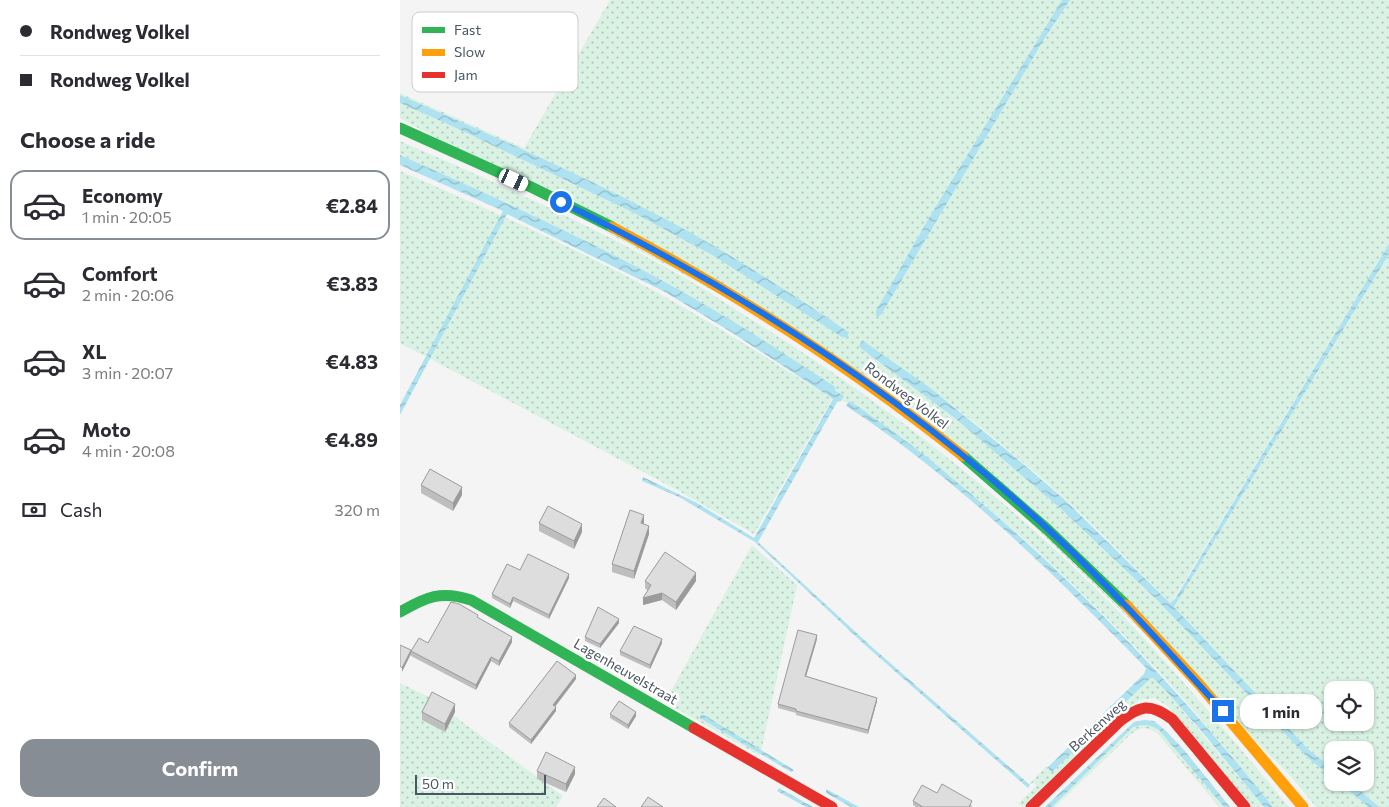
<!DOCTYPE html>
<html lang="en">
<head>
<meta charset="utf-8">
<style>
  body { margin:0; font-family:Commissioner,sans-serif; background:#f2f2f3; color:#2b2b33; height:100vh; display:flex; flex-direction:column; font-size:19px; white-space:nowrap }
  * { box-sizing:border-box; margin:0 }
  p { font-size:16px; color:#7c7c81 }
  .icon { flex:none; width:28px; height:28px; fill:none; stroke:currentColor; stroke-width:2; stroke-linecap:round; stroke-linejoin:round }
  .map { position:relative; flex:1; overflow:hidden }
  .side { display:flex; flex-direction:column; background:#fff; width:400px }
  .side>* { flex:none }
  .guide { display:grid; align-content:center; height:110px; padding:0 20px; background:#fff }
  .tools { position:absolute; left:924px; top:681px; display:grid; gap:10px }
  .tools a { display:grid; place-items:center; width:50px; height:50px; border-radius:10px; background:#fff; box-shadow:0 1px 4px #0004; font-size:25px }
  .scale { position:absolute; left:15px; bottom:12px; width:131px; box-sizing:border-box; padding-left:5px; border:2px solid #4a5661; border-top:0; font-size:14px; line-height:18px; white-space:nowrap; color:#4a5661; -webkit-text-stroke:4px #fff; paint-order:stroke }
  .end { position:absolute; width:22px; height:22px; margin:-11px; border:6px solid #1a73e8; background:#fff; box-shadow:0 0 0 2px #fff }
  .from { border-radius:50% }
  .bubble { position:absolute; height:35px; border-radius:15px; background:#fff; box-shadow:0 1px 4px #0004; font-size:16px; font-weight:700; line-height:35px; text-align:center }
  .car { position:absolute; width:15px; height:30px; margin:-15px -8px; border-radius:6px; box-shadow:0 0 4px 1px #0007; background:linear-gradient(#fff 24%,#345 0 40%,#fff 0 76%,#345 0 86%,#fff 0) }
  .guide b { display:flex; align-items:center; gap:18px; height:48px; font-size:19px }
  .guide b+b { border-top:1px solid #e1e1e2 }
  .guide i { width:12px; height:12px; background:#2b2b33 }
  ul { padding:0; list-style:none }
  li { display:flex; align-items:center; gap:15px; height:70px; margin:0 10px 8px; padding:0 10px; border:2px solid transparent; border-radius:15px }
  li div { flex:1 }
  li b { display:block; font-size:19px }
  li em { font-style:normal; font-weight:700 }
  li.selected { border-color:#868d94 }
  li>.icon { width:45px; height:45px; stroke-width:1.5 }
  h2 { padding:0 20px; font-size:22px; line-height:60px }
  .pay { display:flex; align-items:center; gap:12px; height:55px; padding:0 20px; font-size:19px }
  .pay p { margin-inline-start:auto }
  .action { display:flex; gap:10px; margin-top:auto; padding:10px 20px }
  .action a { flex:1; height:58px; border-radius:15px; background:#868d94; color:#fff; font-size:20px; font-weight:700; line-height:58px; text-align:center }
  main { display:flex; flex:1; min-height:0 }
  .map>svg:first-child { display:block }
  .grass { fill:url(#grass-dots); fill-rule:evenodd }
  .water { fill:url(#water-waves) }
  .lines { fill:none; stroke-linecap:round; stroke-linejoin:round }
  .fast { stroke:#30b455; stroke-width:11 }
  .slow { stroke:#ff9f0a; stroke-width:11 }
  .jam { stroke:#e5322d; stroke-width:11 }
  .wall { fill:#bebebf }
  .shaded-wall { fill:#9b9b9b }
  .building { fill:#ddddde; stroke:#9b9b9b }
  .route { stroke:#1a73e8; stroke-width:6 }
  .labels { text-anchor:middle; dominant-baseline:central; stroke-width:5; stroke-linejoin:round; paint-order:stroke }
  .street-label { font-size:14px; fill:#4a5661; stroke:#fff }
  .key { fill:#fff; stroke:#c9ccd0; stroke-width:1 }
  .key-label { font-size:14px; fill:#4a5661 }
</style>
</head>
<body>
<main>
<section class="side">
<div class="guide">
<b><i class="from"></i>Rondweg Volkel</b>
<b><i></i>Rondweg Volkel</b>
</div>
<h2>Choose a ride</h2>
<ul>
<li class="selected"><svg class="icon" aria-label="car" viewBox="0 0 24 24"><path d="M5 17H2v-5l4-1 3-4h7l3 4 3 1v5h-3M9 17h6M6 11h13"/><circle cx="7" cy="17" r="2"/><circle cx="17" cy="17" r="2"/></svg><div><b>Economy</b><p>1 min · 20:05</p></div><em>€2.84</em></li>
<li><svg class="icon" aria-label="car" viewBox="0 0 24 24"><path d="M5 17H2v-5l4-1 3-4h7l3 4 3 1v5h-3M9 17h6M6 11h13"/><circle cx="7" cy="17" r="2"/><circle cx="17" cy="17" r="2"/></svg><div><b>Comfort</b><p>2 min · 20:06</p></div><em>€3.83</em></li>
<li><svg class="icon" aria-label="car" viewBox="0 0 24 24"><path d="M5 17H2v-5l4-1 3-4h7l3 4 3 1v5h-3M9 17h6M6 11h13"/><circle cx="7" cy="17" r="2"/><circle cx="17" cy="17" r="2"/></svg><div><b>XL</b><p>3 min · 20:07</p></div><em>€4.83</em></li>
<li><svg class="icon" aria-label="car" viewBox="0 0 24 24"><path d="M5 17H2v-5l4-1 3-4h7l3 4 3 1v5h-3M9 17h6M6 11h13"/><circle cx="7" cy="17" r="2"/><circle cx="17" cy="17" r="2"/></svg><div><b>Moto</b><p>4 min · 20:08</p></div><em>€4.89</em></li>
</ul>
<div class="pay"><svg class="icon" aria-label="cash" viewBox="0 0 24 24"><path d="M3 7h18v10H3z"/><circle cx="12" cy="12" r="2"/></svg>Cash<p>320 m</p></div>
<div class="action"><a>Confirm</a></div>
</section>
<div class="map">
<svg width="989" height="807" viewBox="0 0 989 807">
  <defs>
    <pattern id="grass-dots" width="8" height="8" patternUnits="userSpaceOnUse" patternTransform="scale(1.25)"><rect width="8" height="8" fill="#d9f2e3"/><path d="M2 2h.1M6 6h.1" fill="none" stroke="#b2c7bb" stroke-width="1.8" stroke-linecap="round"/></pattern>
    <pattern id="water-waves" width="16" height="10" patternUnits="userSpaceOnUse" patternTransform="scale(1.25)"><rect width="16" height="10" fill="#aee2f0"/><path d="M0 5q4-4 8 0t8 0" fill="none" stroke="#90bac6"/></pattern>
  </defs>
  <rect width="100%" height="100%" fill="#f4f4f4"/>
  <g class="grass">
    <path d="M210 0H662L530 216 476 311 481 315 646 36 670 0H989V244L772 602H769C735 567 700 531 664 498 600 441 533 388 463 341L459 347 556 419 661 509 756 599 908 758 932 777V782L939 783 969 807H916L887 772 496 392 0 118V103L54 127 232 212 312 255 370 290 449 332 370 280 213 192 134 155 0 95V93L124 148Z"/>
    <path d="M0 141C97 183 193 226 285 278 308 291 330 306 352 320 486 403 612 502 722 615 781 677 835 742 889 807H873C842 769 811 730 778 693 681 585 572 487 453 403L449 401 447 403 441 400 444 397 436 390C384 354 332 319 276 288 187 239 93 196 0 155Z"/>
    <path d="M0 171C88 209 176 248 260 294 319 327 375 363 432 399L354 534 279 491 0 343Z"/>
    <path d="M989 254V807H979L951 783 965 782V750H932V768L909 750 774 607ZM932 690H965V722H932Z"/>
    <path d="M352 545 397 585 360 756 265 702Z"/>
    <path d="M751 678 755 679 766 691 864 807H850L769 707 755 698 739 700 623 807 614 801 619 803 636 786 634 782 630 785 629 784 647 766 648 769 652 772Z"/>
    <path d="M0 683 27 696 163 796 156 807H0Z"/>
    <path d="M741 724 748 725 759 730 824 807H819L757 733C745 727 743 726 731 734L655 807H652L733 727Z"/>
  </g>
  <g class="water">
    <path d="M662 0H670L646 36 481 315 478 317 476 316V311L530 216Z"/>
    <path d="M0 95C96 137 192 179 284 229 340 260 394 295 447 331L449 332 447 338 442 337 312 255 232 212 54 127 0 103Z"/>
    <path d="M0 155C93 196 187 239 276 288 330 318 382 352 434 386L436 391 444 396 441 401 437 402 358 542 473 648 630 785 628 788 465 645 355 542 279 497 242 481 243 477 297 503 354 538 433 399 331 332 265 292 107 214 0 415V405L103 211 0 165Z"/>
    <path d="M989 244V254L774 607 909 750 932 768V777L908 758 756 599 661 509 556 419 459 347 462 340 529 387 614 456 664 499 770 603 775 599Z"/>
    <path d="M449 401C459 406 468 414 477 420 501 437 524 454 546 473 668 573 775 684 873 807H864L803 733 766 691 753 678H751L652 772 649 770 648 767 744 674 746 668C654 574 557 478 446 406Z"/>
    <path d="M300 715H304L394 770 391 772 300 718Z"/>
    <path d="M744 720 754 721 766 731 784 750 830 807H824L759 730C749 724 743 724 733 727L652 807H645L734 722Z"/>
    <path d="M939 783H951L979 807H969Z"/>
    <path d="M379 788 413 807H406L377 791Z"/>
    <path d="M426 789 428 790 459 807H451L426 793Z"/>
  </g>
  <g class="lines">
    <g class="fast">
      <path d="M0 128 131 187 212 227"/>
      <path d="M563 456 648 530 726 605"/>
      <path d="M0 612C26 597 41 590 71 600L294 728"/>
    </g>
    <g class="slow">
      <path d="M212 227C336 293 453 368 563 456"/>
      <path d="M726 605 799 684 903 807"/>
    </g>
    <g class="jam">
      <path d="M294 728 432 807"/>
      <path d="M631 807 720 721C741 705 750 703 772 719L845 807"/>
    </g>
  </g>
  <g class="wall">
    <path d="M21 485 62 495 53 511 21 493Z"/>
    <path d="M139 523 182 532 174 549 139 531Z"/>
    <path d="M244 523 243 524 249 534 234 579 212 572V564Z"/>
    <path d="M120 570 169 578 149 619 113 601 110 608 92 598V594Z"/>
    <path d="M245 581H296L276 610 262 600 243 605 248 591 245 588Z"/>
    <path d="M78 618 112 642 99 666 91 661 76 690 11 656V651Z"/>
    <path d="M219 623 200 648 185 641V637Z"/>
    <path d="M417 639 406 676 477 701 468 734 396 715V713L378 708V704Z"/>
    <path d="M262 643 250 669 220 655V651Z"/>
    <path d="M176 679 155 707 156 711 131 744 109 727V723Z"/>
    <path d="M22 712H55L45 732 22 720Z"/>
    <path d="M210 714 236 716 228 729 210 718Z"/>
    <path d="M137 771 175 774 166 792 137 779Z"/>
    <path d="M537 793 572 805 571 807H516L513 805V801Z"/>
  </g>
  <g class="shaded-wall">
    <path d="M62 487V495L53 511V503Z"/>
    <path d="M244 515V523L241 531V523Z"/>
    <path d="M182 524V532L174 549V541Z"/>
    <path d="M249 526V534L234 579V571Z"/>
    <path d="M296 573V581L276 610V602Z"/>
    <path d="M169 574V578L149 619V615Z"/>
    <path d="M262 593V600L243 605V598Z"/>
    <path d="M113 597V601L110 608V604Z"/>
    <path d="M219 619V623L200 648V644Z"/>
    <path d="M417 635V639L405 680V676Z"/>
    <path d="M112 637V642L99 666V661Z"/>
    <path d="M262 639V643L250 669V665Z"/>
    <path d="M11 650V654L2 672V668Z"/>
    <path d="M91 657V661L76 690V685Z"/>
    <path d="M176 675V679L153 709V705Z"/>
    <path d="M477 698V701L468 734V730Z"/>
    <path d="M55 704V712L45 732V724Z"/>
    <path d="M156 707V711L131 744V740Z"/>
    <path d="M236 712V716L228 729V725Z"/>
    <path d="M175 767V774L166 792V784Z"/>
  </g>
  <g class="building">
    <path d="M30 469 62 487 53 503 21 485Z"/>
    <path d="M148 506 182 524 174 541 139 523Z"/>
    <path d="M230 510 244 515 241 523 249 526 234 571 212 564Z"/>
    <path d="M265 552 296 573 276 602 262 593 243 598 251 585 245 581Z"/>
    <path d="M128 554 169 574 149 615 113 597 110 604 92 594 107 564 120 570Z"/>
    <path d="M51 602 59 604 78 615 77 617 112 637 99 661 91 657 76 685 11 651 19 638 28 643Z"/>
    <path d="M198 607 219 619 200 644 185 637Z"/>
    <path d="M234 626 262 639 250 665 220 651Z"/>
    <path d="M398 630 417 635 405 676 477 698 468 730 396 711V709L378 704Z"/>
    <path d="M0 645 11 650 2 668 0 666Z"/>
    <path d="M157 661 176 675 153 705 156 707 131 740 109 723Z"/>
    <path d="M32 692 55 704 45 724 22 712Z"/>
    <path d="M219 701 236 712 228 725 210 714Z"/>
    <path d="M146 752 175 767 166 784 137 771Z"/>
    <path d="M542 784 572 801 569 807H523L513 801 522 785 537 793Z"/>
    <path d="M248 797 263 807H241Z"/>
    <path d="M204 798 216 807H197Z"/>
  </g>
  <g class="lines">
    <path class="route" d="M161 202C337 288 506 397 650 531 711 587 767 650 823 711"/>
  </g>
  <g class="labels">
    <g class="street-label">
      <text transform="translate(507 395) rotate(37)">Rondweg Volkel</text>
      <text transform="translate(226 671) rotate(30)">Lagenheuvelstraat</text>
      <text transform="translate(697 725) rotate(-42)">Berkenweg</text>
    </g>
  </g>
  <rect x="12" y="12" width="166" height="80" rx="8" class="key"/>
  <rect x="22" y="27" width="23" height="6" fill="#30b455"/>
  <rect x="22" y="49" width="23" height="7" fill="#ff9f0a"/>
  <rect x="22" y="72" width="23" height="6" fill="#e5322d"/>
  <g class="key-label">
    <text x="54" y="35">Fast</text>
    <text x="54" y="57">Slow</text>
    <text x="54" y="80">Jam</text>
  </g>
</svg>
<div class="tools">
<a><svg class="icon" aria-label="locate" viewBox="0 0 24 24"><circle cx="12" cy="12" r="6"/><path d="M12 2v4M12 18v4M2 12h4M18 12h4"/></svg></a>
<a><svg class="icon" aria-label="layers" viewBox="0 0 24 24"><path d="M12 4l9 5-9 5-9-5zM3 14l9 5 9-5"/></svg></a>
</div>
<div class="scale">50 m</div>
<i class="end from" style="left:161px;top:202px"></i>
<i class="end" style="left:823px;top:711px"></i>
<div class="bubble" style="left:840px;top:694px;width:82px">1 min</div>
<i class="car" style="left:114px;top:180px;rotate:115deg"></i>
</div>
</main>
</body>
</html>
